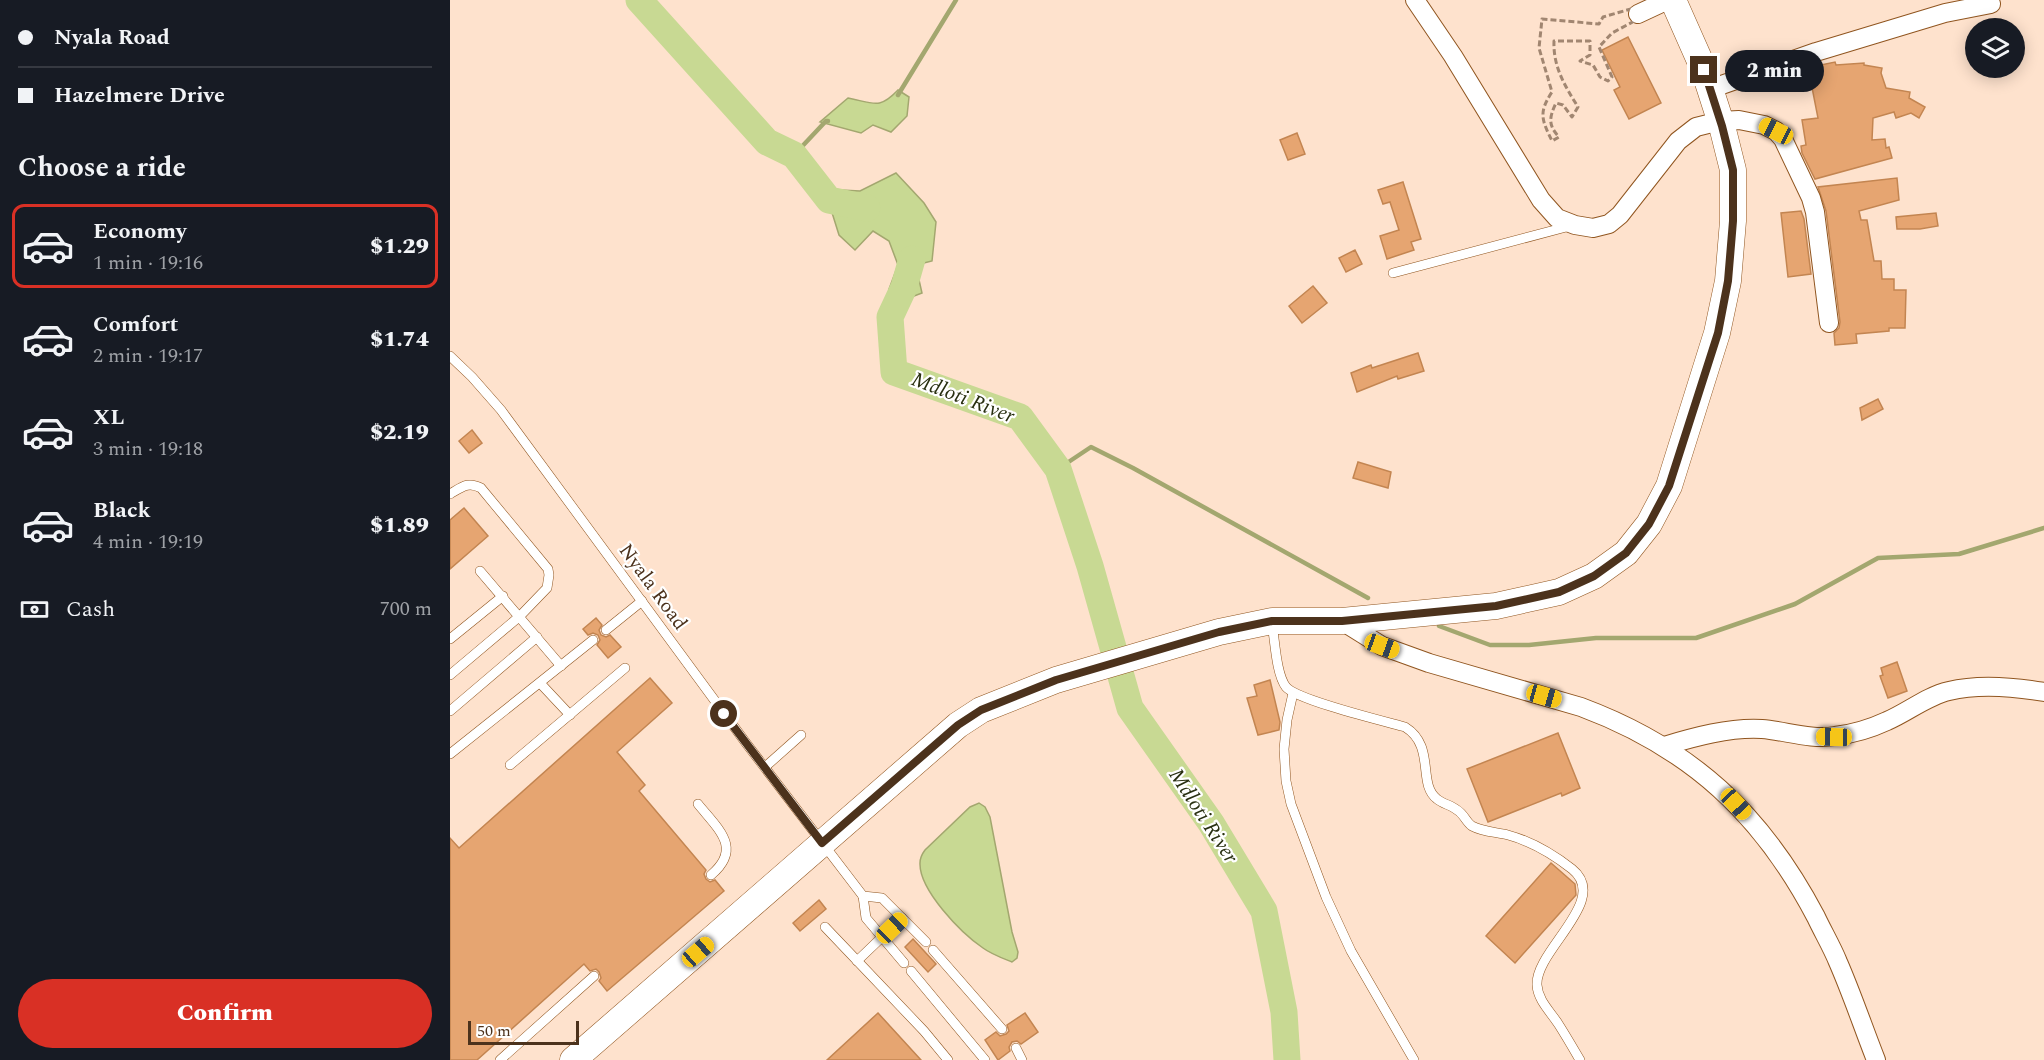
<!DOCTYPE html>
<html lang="en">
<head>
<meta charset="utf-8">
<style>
  body { margin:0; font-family:Spectral,serif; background:#20242c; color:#f1f3f6; height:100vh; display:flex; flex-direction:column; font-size:22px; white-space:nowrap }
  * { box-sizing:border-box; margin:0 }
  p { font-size:20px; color:#9ea1a6 }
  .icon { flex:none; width:33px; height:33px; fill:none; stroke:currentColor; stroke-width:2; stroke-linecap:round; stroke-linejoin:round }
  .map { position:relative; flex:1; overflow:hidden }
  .drawer { display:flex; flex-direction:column; background:#171b24; width:450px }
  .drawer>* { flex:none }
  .guide { display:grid; align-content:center; height:132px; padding:0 18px; background:#171b24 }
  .buttons { position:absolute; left:1515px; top:18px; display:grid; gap:12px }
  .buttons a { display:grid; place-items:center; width:60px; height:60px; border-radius:50%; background:#171b24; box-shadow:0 3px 15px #0003; font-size:30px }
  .scale { position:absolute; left:18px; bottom:15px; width:111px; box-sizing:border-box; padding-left:6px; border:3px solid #4c321c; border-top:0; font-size:16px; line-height:21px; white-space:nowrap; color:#4c321c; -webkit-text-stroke:4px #fff; paint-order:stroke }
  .end { position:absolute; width:27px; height:27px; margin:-14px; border:8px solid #4c321c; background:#fff; box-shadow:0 0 0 3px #fff }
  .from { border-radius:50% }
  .bubble { position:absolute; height:42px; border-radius:21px; background:#171b24; box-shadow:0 3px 15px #0003; font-size:20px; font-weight:800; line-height:42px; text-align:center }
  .car { position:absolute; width:18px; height:36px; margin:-18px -9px; border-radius:8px; box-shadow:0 0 4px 2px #0007; background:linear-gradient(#f5c518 24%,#345 0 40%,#f5c518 0 76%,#345 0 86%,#f5c518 0) }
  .guide b { display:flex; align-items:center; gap:21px; height:57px; font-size:22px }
  .guide b+b { border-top:2px solid #363941 }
  .guide i { width:15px; height:15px; background:#f1f3f6 }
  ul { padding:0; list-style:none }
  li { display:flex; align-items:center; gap:18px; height:84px; margin:0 12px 9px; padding:0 6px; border:3px solid transparent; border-radius:12px }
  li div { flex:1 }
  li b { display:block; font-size:22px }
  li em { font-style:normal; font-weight:800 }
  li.selected { border-color:#d93025 }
  li>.icon { width:54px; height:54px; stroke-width:1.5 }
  h2 { padding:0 18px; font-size:27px; line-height:72px }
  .pay { display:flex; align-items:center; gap:15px; height:66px; padding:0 18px; font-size:22px }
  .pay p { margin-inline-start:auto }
  .cta { display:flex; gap:12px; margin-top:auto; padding:12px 18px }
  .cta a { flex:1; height:69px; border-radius:36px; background:#d93025; color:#fff; font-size:24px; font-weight:800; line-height:69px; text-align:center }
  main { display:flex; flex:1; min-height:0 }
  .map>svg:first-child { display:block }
  .water { fill:#c8d993; stroke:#a3a76f; stroke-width:1.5 }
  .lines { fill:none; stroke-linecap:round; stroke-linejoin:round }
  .stream { stroke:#a3a76f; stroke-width:4.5 }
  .river { stroke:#c8d993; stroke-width:27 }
  .building { fill:#e6a571; stroke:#c38551; stroke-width:1.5 }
  .lane-casing { stroke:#90551f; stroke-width:10 }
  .street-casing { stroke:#90551f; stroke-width:20 }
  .secondary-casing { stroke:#90551f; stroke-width:27 }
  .path { stroke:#a18671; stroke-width:3; stroke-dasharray:6 3; stroke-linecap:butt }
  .lane { stroke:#fff; stroke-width:9 }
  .street { stroke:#fff; stroke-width:18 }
  .secondary { stroke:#fff; stroke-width:26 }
  .route { stroke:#4c321c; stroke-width:8 }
  .labels { text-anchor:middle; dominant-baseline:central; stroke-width:4.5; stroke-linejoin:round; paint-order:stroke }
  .street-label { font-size:20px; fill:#4c321c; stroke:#fff }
  .water-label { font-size:21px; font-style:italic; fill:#293011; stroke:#fff }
</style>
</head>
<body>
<main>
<section class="drawer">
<div class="guide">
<b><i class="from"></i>Nyala Road</b>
<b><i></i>Hazelmere Drive</b>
</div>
<h2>Choose a ride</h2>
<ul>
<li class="selected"><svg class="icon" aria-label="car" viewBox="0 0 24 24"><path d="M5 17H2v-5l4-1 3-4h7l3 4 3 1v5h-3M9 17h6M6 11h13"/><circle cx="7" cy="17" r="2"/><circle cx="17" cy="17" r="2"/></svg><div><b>Economy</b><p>1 min · 19:16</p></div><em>$1.29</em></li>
<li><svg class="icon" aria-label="car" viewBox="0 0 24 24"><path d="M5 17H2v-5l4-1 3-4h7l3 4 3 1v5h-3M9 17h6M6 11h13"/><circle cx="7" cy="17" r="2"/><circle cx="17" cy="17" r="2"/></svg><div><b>Comfort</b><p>2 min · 19:17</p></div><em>$1.74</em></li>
<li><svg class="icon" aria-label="car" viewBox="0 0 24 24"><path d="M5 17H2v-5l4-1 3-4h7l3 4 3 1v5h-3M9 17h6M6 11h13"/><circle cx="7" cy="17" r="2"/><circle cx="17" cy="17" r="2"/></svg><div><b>XL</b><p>3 min · 19:18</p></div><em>$2.19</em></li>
<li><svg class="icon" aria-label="car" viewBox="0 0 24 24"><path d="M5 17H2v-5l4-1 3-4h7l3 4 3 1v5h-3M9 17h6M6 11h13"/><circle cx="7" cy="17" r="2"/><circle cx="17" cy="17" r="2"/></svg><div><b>Black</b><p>4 min · 19:19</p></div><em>$1.89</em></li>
</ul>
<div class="pay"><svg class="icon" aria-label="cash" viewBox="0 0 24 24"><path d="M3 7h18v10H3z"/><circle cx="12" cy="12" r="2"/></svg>Cash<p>700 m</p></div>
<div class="cta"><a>Confirm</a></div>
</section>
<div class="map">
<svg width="1594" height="1060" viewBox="0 0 1594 1060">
  <rect width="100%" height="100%" fill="#fee2cd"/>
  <g class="water">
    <path d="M448 90 459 97 457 116 441 132 423 125 411 133 370 122 398 98C424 103 429 110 448 90Z"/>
    <path d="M446 173 474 203 486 222 482 261 470 264 467 271 472 293 459 298 439 289 448 265 439 241 423 231 405 250 389 235 379 203 391 190 410 191Z"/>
    <path d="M529 803 535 807 540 817 562 932 568 952 567 958 562 962C552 958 541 954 533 948 511 933 469 890 470 863 470 857 472 854 475 850L520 807Z"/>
  </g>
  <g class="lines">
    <g class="stream">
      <path d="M448 95 506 0"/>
      <path d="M344 155 376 121H378"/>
      <path d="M608 469 641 447 683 468 918 598"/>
      <path d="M989 626 1040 645H1079L1146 638H1246L1345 604 1428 558 1509 554 1594 528"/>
    </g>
    <g class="river">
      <path d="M189 0 317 142 344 155 379 200 417 208"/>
      <path d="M462 259 454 287 440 317 444 372 570 417 608 469 640 566 680 708 761 823 814 911 834 1012 837 1060"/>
    </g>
  </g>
  <g class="building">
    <path d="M1178 37 1211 103 1179 119 1164 90 1170 87 1152 50Z"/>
    <path d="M1385 62 1386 65 1414 63V65L1432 68 1431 73 1436 88 1460 92 1459 98 1475 107 1469 118 1461 113 1446 118 1444 112 1423 118 1422 140 1435 139 1436 148 1439 147 1442 158 1365 179 1352 153 1351 146 1356 145 1352 120 1368 118 1358 67 1370 63 1371 65Z"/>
    <path d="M847 133 855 154 838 160 830 140Z"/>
    <path d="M1447 178 1449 200 1409 211 1411 220H1417L1424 261H1431L1432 279H1444V290H1456L1455 328H1439V331L1406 334 1407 343 1385 345 1384 333 1389 328 1390 322 1376 211 1368 187Z"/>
    <path d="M953 182 971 239 961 242 964 250 937 259 930 236 949 230 940 202 933 204 928 190Z"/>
    <path d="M1351 211 1354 219 1361 274 1338 277 1331 213Z"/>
    <path d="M1486 213 1488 226 1470 229H1447L1446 217Z"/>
    <path d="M905 250 912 264 896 272 889 258Z"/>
    <path d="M863 286 877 303 852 323 839 306Z"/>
    <path d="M968 353 974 371 948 379 947 376 907 392 901 373 921 365 922 368Z"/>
    <path d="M1428 399 1433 409 1412 420 1410 408Z"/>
    <path d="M22 430 32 443 19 453 9 441Z"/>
    <path d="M908 462 941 472 938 488 903 478Z"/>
    <path d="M14 508 38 536 0 569V520Z"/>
    <path d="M146 618 152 625 149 630 151 635 156 637 160 635 171 647 158 658 147 645 150 640 148 635 143 633 138 635 133 629Z"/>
    <path d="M1447 662 1457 691 1438 698 1430 676 1433 675 1431 668Z"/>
    <path d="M200 678 222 703 167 752 195 785 189 791 256 870 254 874 256 879 260 882 265 880 274 891 157 991 149 981 151 978 149 972 146 969 140 971 134 964 27 1060H0V838L9 848Z"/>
    <path d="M820 680 830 722 829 730 808 735 797 698 807 696 804 685Z"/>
    <path d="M1108 733 1130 788 1112 796 1111 793 1038 822 1017 769Z"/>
    <path d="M1101 863 1125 884 1126 895 1065 963 1036 936Z"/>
    <path d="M369 900 376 909 350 931 343 923Z"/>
    <path d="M463 939 486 964 478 972 455 947Z"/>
    <path d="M428 1013 471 1060H377Z"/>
    <path d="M575 1013 588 1032 571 1044 567 1041 562 1042 559 1047 560 1051 548 1060 535 1040 546 1032 550 1036 556 1034 559 1031 557 1025Z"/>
  </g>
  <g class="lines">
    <defs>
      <g id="lane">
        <path d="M943 273 1120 226"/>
        <path d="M0 356 22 377 51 410 296 743 413 896 432 898 476 942"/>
        <path d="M0 494C12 487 18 481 31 488L98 569 99 575 97 588 70 616 0 675"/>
        <path d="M30 571 111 666"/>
        <path d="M822 624C825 640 826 674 836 687 847 700 933 721 955 727 986 746 967 784 987 799 993 804 1001 805 1007 810 1014 814 1016 822 1022 826 1033 832 1046 832 1058 835 1080 841 1104 855 1122 869 1161 900 1085 950 1087 985 1088 1001 1101 1012 1109 1025 1116 1036 1123 1048 1130 1060"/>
        <path d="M156 630 192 601"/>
        <path d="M0 639 53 596"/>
        <path d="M90 683 120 715"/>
        <path d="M843 693 837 720 834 749 836 781 841 804 876 897 901 951 964 1060"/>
        <path d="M0 711 87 637"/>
        <path d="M0 754 143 640"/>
        <path d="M60 765 175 668"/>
        <path d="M315 767 351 735"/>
        <path d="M248 804C268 829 293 848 261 875"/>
        <path d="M413 896 416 918 454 963"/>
        <path d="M375 927 474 1031 498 1060"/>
        <path d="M483 950 552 1029"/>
        <path d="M407 961 452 918"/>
        <path d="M461 971 535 1060"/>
        <path d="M566 1048 572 1060"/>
        <path d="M50 1060 144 976"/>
      </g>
      <g id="street">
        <path d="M965 0 1003 56 1091 200 1107 218 1125 225 1143 228 1159 224 1170 215 1228 141 1246 127 1270 121 1289 120 1314 125 1326 131 1333 139 1361 198 1365 212 1379 323"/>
        <path d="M1188 14 1218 0"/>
        <path d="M1260 89 1366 52 1495 13 1541 4"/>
        <path d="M892 621 932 646 979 663 1131 707C1241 748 1312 814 1366 917 1373 932 1382 947 1388 962 1402 994 1413 1027 1426 1060"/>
        <path d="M1214 746C1244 737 1280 727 1312 729 1336 731 1361 740 1385 736 1402 734 1422 728 1437 721 1458 712 1477 696 1499 691 1527 684 1565 687 1594 692"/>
      </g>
      <path id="secondary" d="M123 1060 508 725 531 710 606 680 769 632 822 621H892L1046 606 1109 592 1144 576 1176 553 1199 524 1219 486 1267 333 1278 281 1283 221V170L1272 126 1254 70 1223 0"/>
    </defs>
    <use href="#lane" class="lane-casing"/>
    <use href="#street" class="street-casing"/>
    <use href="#secondary" class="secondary-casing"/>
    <path class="path" d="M1184 8 1190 18 1162 33 1149 47 1162 77 1158 81 1150 77 1143 65 1130 61 1140 55V41H1104C1103 67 1115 86 1128 107L1122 117 1113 105 1106 103C1099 118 1098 125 1109 137L1102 141C1092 120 1088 113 1102 92L1089 48 1092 19 1149 24 1153 17Z"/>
    <use href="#lane" class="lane"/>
    <use href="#street" class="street"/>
    <use href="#secondary" class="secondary"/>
  </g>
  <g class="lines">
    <path class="route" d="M274 714 372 843 508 725 531 710 606 680 769 632 822 621H892L1046 606 1109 592 1144 576 1176 553 1199 524 1219 486 1268 333 1278 281 1283 221V170L1272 126 1254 70"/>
  </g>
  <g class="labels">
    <g class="street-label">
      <text transform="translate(203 587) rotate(54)">Nyala Road</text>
    </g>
    <g class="water-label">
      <text transform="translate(513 398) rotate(21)">Mdloti River</text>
      <text transform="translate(753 816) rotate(57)">Mdloti River</text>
    </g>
  </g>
</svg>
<div class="buttons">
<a><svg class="icon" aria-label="layers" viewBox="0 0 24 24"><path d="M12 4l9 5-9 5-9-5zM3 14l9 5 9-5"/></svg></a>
</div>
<div class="scale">50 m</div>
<i class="end from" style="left:274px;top:714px"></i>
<i class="end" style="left:1254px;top:70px"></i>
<div class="bubble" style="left:1275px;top:50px;width:99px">2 min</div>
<i class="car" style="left:1326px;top:131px;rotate:297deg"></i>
<i class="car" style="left:932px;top:646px;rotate:110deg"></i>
<i class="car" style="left:1094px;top:696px;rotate:106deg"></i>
<i class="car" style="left:1384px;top:737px;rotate:271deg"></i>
<i class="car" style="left:1286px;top:804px;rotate:137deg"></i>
<i class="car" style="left:442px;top:928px;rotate:46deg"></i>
<i class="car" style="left:248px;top:952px;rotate:49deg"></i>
</div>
</main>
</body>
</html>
